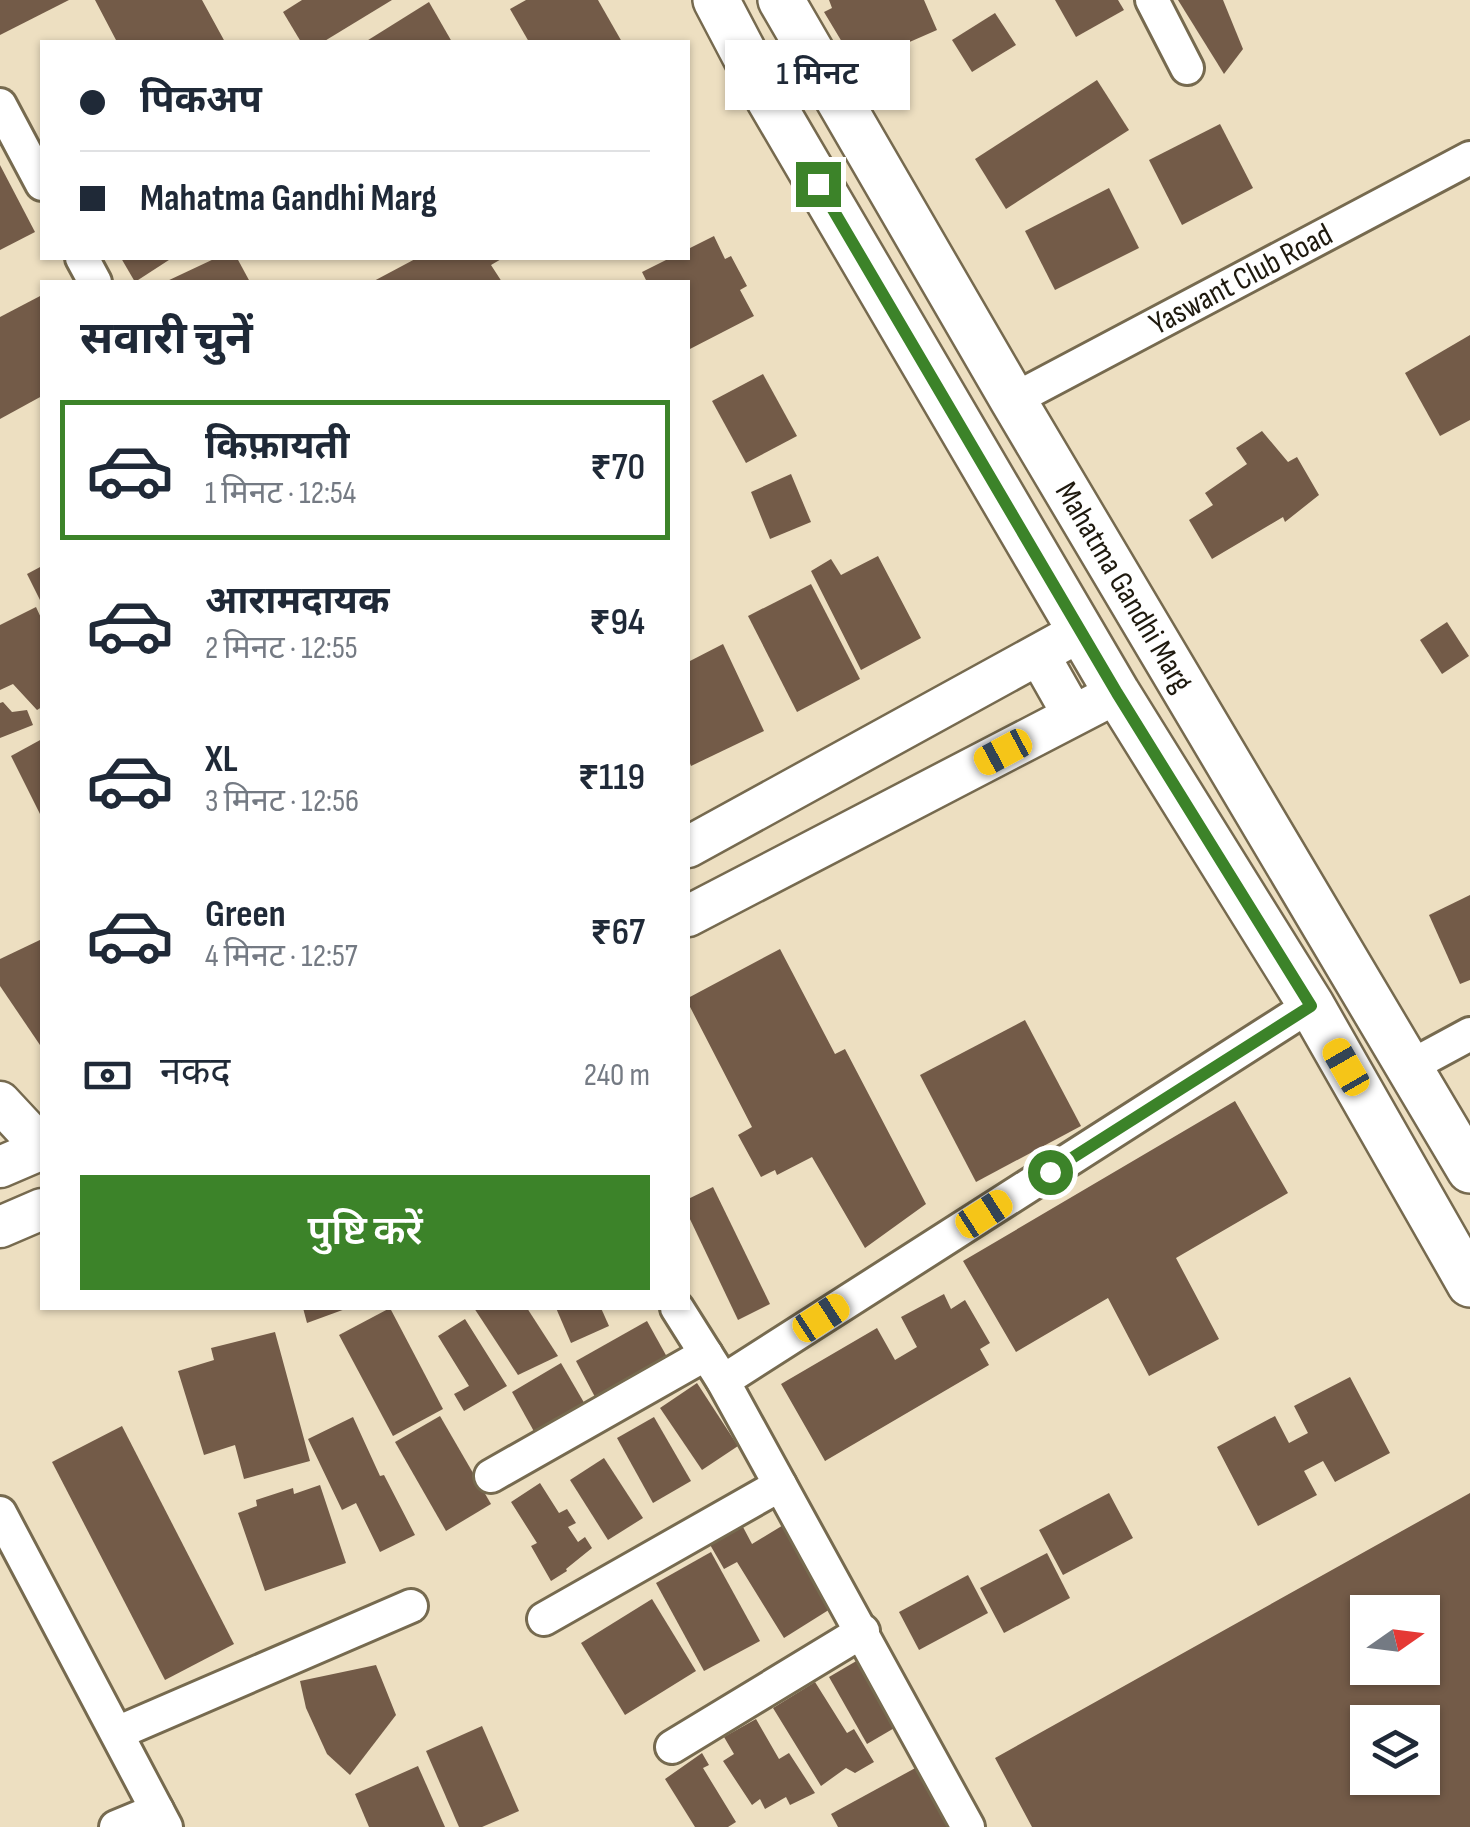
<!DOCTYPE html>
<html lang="hi">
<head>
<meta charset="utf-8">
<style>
  body { margin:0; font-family:"Sofia Sans Condensed","Noto Sans Devanagari",sans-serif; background:#f2f2f3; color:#1f2937; height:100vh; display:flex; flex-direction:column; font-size:38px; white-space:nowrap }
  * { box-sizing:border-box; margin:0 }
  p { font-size:32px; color:#747a83 }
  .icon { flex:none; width:55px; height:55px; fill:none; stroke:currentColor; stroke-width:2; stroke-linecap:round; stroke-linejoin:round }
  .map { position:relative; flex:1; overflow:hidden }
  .side { position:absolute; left:40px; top:280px; width:650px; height:1030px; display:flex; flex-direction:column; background:#fff; border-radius:0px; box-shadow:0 2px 8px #0004 }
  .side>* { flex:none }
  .banner { position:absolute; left:40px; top:40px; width:650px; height:220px; border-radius:0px; box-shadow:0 2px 8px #0004; display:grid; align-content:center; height:220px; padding:0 40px; background:#fff }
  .needle { width:65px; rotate:76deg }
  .buttons { position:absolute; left:1350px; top:1595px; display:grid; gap:20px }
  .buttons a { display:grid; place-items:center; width:90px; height:90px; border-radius:0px; background:#fff; box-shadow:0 2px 8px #0004; font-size:50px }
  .end { position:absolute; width:45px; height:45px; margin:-22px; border:12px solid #3c8329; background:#fff; box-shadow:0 0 0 5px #fff }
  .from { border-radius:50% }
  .bubble { position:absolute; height:70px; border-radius:0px; background:#fff; box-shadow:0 2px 8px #0004; font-size:32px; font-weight:600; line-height:70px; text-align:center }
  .car { position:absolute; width:30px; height:60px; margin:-30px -15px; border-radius:12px; box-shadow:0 0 8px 2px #0007; background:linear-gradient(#f5c518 24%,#345 0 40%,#f5c518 0 76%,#345 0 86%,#f5c518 0) }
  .banner b { display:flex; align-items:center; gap:35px; height:95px; font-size:38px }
  .banner b+b { border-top:2px solid #e0e1e3 }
  .banner i { width:25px; height:25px; background:#1f2937 }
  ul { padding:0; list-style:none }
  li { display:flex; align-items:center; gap:30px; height:140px; margin:0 20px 15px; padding:0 20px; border:5px solid transparent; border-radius:0px }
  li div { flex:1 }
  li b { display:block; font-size:38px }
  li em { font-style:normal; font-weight:600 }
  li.selected { border-color:#3c8329 }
  li>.icon { width:90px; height:90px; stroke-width:1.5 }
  h2 { padding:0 40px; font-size:45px; line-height:120px }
  .pay { display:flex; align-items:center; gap:25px; height:110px; padding:0 40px; font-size:38px }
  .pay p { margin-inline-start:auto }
  .cta { display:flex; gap:20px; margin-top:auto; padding:20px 40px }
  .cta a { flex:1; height:115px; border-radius:0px; background:#3c8329; color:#fff; font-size:40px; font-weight:600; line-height:115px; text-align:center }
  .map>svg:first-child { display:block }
  .building { fill:#735b48; fill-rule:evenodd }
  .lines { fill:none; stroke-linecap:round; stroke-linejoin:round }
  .minor-casing { stroke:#766a4f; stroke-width:38 }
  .tertiary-casing { stroke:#766a4f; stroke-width:45 }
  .secondary-casing { stroke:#766a4f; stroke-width:50 }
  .minor { stroke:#fff; stroke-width:32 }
  .tertiary { stroke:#fff; stroke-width:40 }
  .secondary { stroke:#fff; stroke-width:45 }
  .route { stroke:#3c8329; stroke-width:12 }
  .labels { text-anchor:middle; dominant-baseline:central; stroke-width:10; stroke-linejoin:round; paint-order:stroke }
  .street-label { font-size:32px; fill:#1e190e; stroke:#faecce }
</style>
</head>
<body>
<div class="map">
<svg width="1470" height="1827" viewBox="0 0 1470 1827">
  <rect width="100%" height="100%" fill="#eddfc1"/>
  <g class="building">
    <path d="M0 0H69L0 35Z"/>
    <path d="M95 0H202L225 42H110L116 40Z"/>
    <path d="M302 0H392L323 42H301L283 12Z"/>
    <path d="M526 0H598L622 42H529L510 9Z"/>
    <path d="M829 0H924L937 30 889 51 893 59 863 77 824 12 832 8Z"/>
    <path d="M1055 0H1118L1124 10 1076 37Z"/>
    <path d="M1178 0H1223L1243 49 1224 74Z"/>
    <path d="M429 2 452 42H365Z"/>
    <path d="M995 13 1016 45 972 72 952 40Z"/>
    <path d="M1097 80 1129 130 1006 209 975 159Z"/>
    <path d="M1220 124 1253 188 1182 225 1149 160Z"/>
    <path d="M0 165 35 232 0 250Z"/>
    <path d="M1109 188 1139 248 1055 290 1025 231Z"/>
    <path d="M714 236 725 259 731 256 747 286 740 290 754 316 688 350V282H647L642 272 670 258H688V249Z"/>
    <path d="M121 258H172L135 282Z"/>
    <path d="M216 258H237L250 282H165Z"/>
    <path d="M417 258H503L491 265 502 282H372Z"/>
    <path d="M42 295V396L0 419V317Z"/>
    <path d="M1470 335V420L1440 436 1405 373Z"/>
    <path d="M763 374 797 436 746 463 712 401Z"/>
    <path d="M1262 431 1288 462 1297 457 1319 495 1285 522 1283 517 1212 559 1189 520 1213 505 1205 493 1247 464 1236 448Z"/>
    <path d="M791 474 811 522 770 539 751 492Z"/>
    <path d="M878 556 921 638 861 670 811 571 831 559 841 575Z"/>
    <path d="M42 566V604L27 574Z"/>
    <path d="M811 584 860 679 797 712 748 616Z"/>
    <path d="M36 607 42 620V707L37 710 13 684 0 690V625Z"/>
    <path d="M1447 622 1469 656 1442 674 1420 640Z"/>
    <path d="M723 644 764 731 691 766 688 758V662Z"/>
    <path d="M3 702 12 712 27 710 33 725 0 738V703Z"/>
    <path d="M42 739V818L11 756Z"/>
    <path d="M1470 895V980L1460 984 1429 915Z"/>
    <path d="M42 939V1048L0 986V959Z"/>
    <path d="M780 949 835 1054 845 1049 926 1204 865 1248 812 1157 777 1175 775 1170 761 1177 738 1135 752 1127 688 1003V998Z"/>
    <path d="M1025 1020 1081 1126 976 1182 920 1075Z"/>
    <path d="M1235 1101 1288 1193 1176 1258 1219 1339 1149 1376 1108 1298 1016 1352 963 1261Z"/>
    <path d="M713 1187 770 1304 738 1320 688 1215V1199Z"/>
    <path d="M944 1294 951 1309 965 1300 990 1343 980 1349 989 1365 825 1461 781 1384 877 1328 895 1360 917 1347 901 1317Z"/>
    <path d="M303 1308H348L307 1323Z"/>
    <path d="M390 1308 443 1409 393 1436 339 1335Z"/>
    <path d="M474 1308H527L558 1356 518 1375Z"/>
    <path d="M556 1308H601L609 1326 571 1343Z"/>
    <path d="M465 1319 507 1386 464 1411 454 1394 469 1386 438 1336Z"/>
    <path d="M647 1321 667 1357 595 1397 576 1361Z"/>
    <path d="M275 1332 310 1461 244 1479 235 1445 204 1455 178 1371 214 1360 211 1348Z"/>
    <path d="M561 1363 586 1406 536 1435 512 1392Z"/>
    <path d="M1350 1377 1390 1453 1335 1482 1323 1461 1304 1471 1317 1495 1258 1526 1217 1447 1275 1416 1289 1443 1308 1433 1294 1406Z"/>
    <path d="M697 1383 738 1446 702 1470 660 1408Z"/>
    <path d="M440 1416 491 1504 446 1531 395 1442Z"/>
    <path d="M353 1417 380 1476 384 1475 415 1535 380 1552 356 1503 342 1510 308 1439Z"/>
    <path d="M654 1417 691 1481 653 1503 617 1438Z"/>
    <path d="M122 1426 234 1644 165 1680 52 1462Z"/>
    <path d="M604 1458 643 1518 608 1540 570 1480Z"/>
    <path d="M540 1483 559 1513 567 1509 576 1523 568 1527 578 1542 585 1537 592 1548 566 1569 567 1571 551 1581 531 1546 537 1543 511 1502Z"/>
    <path d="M320 1485 346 1563 265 1591 238 1513 257 1506 256 1500 293 1488 294 1494Z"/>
    <path d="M1109 1493 1133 1538 1063 1575 1039 1530Z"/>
    <path d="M1470 1493V1827H1032L995 1758ZM1368 1612H1422V1668H1368ZM1368 1722H1422V1778H1368Z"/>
    <path d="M785 1524 835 1606 784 1638 737 1562 724 1569 705 1536 722 1527 726 1536 743 1527 752 1544Z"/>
    <path d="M711 1552 760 1641 704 1671 656 1583Z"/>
    <path d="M1047 1553 1070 1598 1004 1633 980 1588Z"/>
    <path d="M968 1575 988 1613 919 1650 899 1612Z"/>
    <path d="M652 1599 696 1671 625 1715 581 1643Z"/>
    <path d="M870 1653 908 1720 867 1744 829 1677Z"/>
    <path d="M376 1665 396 1715 350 1775 327 1754 306 1708 300 1681Z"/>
    <path d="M815 1682 847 1733 854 1729 874 1762 855 1773 846 1768 821 1786 773 1708Z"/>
    <path d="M756 1719 779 1759 789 1753 815 1793 790 1805 786 1797 765 1809 760 1799 752 1805 723 1761 734 1754 724 1737Z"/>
    <path d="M482 1726 519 1811 482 1827H459L426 1751Z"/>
    <path d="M702 1753 709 1765 703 1768 736 1822 728 1827H695L665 1779Z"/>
    <path d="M418 1766 445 1827H369L355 1794Z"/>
    <path d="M919 1766 952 1827H838L831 1814Z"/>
  </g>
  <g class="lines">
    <defs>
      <g id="minor">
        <path d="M1152 0 1187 68"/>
        <path d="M0 105 42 184"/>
        <path d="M82 258 95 282"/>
        <path id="s1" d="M1013 400 1470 158"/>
        <path d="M1409 1067 1470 1034"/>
        <path d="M677 1308 723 1381 968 1827"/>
        <path d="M723 1381 1311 1005"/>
        <path d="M491 1476 706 1354"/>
        <path d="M0 1513 166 1827"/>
        <path d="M544 1619 780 1485"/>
        <path d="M117 1733 411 1606"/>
        <path d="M672 1747 863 1631"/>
        <path d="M116 1827 157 1810"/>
      </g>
      <g id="tertiary">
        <path d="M1039 655 1073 715"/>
        <path d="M688 847 1081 631"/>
        <path d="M688 916 1117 693"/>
        <path d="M0 1102 42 1147"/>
        <path d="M0 1167 42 1149"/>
        <path d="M0 1227 42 1209"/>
      </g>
      <g id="secondary">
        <path d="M716 0 758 80 1117 693 1311 1005 1470 1284"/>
        <path id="s2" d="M781 0 1013 400 1470 1170"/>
      </g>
    </defs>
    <use href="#minor" class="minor-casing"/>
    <use href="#tertiary" class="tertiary-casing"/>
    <use href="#secondary" class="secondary-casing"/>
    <use href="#minor" class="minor"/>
    <use href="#tertiary" class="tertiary"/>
    <use href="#secondary" class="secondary"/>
  </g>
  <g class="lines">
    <path class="route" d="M818 184 1117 693 1311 1006 1050 1172"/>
  </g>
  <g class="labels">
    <g class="street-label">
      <text stroke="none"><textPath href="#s1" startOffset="258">Yaswant Club Road</textPath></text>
      <text stroke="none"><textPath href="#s2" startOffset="680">Mahatma Gandhi Marg</textPath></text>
    </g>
  </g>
</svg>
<div class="buttons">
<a><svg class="needle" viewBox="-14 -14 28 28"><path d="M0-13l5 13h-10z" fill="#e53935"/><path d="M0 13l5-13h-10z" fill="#747a83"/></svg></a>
<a><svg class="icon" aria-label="layers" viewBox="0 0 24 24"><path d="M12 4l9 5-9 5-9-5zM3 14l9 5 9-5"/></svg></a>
</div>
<i class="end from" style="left:1050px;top:1172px"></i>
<i class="end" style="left:818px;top:184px"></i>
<div class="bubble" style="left:725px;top:40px;width:185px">1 मिनट</div>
<i class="car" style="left:1003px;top:752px;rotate:242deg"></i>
<i class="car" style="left:1346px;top:1067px;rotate:330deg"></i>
<i class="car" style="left:984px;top:1214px;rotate:57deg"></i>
<i class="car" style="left:821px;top:1318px;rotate:57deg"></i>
<div class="banner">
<b><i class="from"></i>पिकअप</b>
<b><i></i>Mahatma Gandhi Marg</b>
</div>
<section class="side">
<h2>सवारी चुनें</h2>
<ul>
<li class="selected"><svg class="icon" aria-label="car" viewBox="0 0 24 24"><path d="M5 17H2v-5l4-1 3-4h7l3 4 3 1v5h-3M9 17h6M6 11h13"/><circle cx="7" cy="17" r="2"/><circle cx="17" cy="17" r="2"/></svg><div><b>किफ़ायती</b><p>1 मिनट · 12:54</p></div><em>₹70</em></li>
<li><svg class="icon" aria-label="car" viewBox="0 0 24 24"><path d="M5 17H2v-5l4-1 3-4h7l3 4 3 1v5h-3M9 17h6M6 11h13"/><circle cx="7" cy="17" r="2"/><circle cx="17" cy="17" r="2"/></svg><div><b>आरामदायक</b><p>2 मिनट · 12:55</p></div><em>₹94</em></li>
<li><svg class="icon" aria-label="car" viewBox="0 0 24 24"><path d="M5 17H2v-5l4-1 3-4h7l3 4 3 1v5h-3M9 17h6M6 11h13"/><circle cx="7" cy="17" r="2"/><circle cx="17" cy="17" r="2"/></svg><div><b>XL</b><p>3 मिनट · 12:56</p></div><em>₹119</em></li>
<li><svg class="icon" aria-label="car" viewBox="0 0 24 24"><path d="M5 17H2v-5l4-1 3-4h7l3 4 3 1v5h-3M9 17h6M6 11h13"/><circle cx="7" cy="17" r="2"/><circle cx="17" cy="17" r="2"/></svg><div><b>Green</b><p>4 मिनट · 12:57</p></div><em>₹67</em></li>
</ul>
<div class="pay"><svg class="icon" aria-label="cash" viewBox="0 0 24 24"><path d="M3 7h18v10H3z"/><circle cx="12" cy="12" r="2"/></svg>नकद<p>240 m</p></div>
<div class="cta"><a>पुष्टि करें</a></div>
</section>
</div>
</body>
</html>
